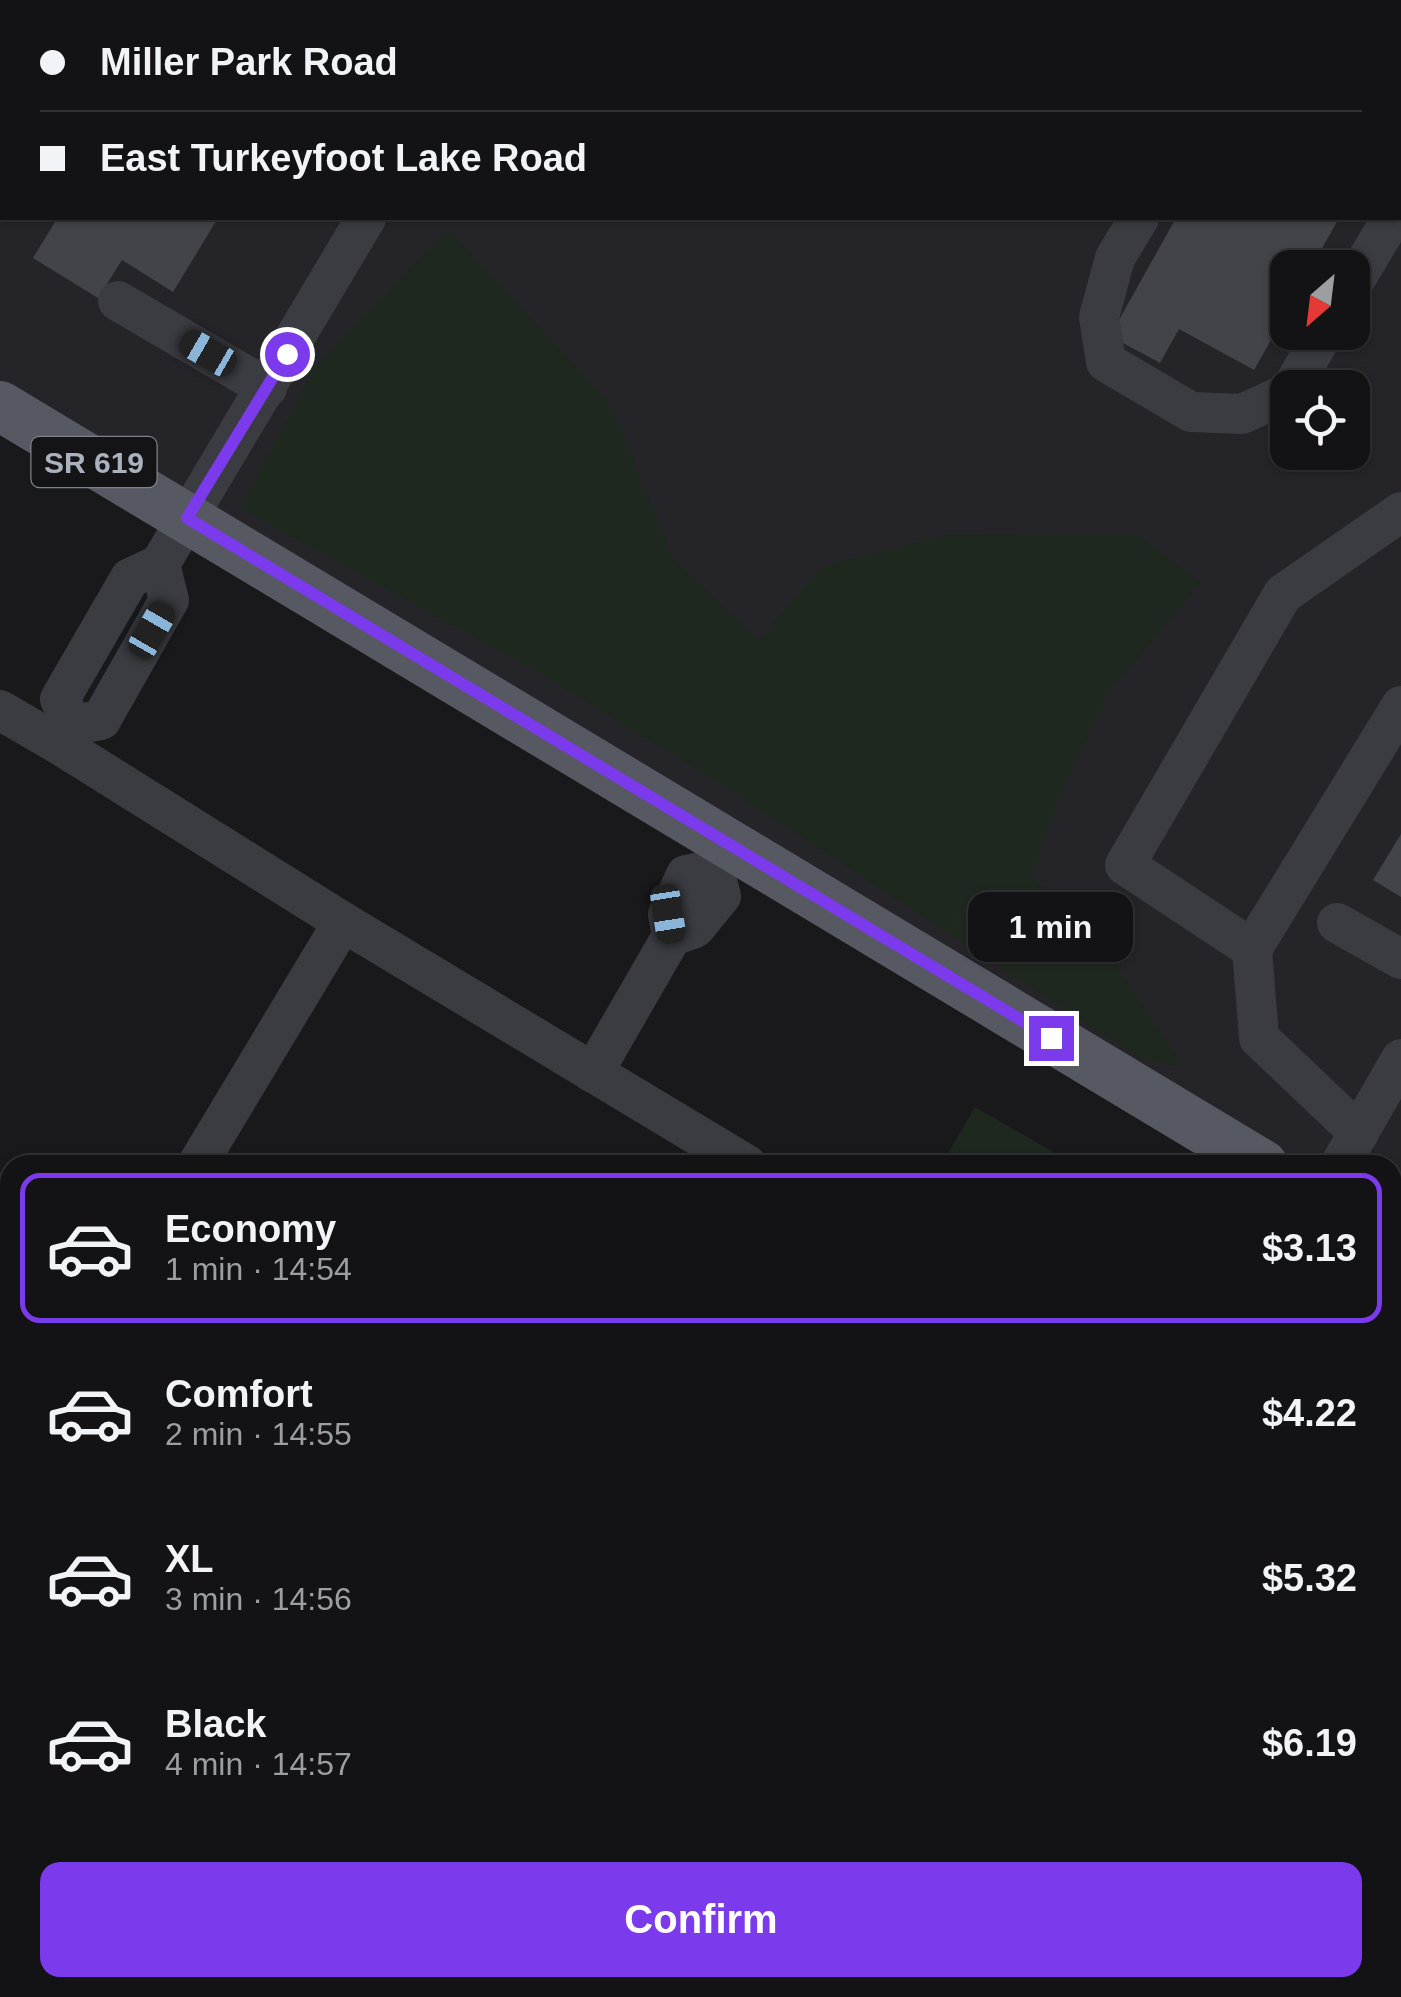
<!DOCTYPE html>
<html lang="en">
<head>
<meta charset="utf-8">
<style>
  body { margin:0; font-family:Helvetica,sans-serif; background:#202022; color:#f1f3f6; height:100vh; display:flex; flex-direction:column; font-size:38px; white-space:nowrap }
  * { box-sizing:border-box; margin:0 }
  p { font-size:32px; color:#9d9ea0 }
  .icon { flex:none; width:55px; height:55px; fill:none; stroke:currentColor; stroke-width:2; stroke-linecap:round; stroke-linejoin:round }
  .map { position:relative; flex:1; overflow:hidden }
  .panel { position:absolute; left:0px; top:1155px; width:1402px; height:842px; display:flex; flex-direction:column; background:#131315; border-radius:30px 30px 0 0; box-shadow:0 2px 8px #0004,0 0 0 2px #323234 }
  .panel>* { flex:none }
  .hud { position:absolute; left:0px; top:0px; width:1402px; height:220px; box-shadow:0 2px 8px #0004,0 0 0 2px #323234; display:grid; align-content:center; height:220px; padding:0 40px; background:#131315 }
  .needle { width:65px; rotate:208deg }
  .controls { position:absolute; left:1270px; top:250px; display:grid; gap:20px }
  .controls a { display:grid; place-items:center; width:100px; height:100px; border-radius:20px; background:#131315; box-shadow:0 2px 8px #0004,0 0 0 2px #323234; font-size:50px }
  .end { position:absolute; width:45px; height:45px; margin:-22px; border:12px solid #7c3aed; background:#fff; box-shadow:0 0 0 5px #fff }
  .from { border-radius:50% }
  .bubble { position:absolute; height:70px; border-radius:20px; background:#131315; box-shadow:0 2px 8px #0004,0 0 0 2px #323234; font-size:32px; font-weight:700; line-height:70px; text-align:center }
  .car { position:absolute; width:30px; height:60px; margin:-30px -15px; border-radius:12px; box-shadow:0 0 8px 2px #0007; background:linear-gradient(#222 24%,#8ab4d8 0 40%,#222 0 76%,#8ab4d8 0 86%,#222 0) }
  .hud b { display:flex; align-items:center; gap:35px; height:95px; font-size:38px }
  .hud b+b { border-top:2px solid #323234 }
  .hud i { width:25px; height:25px; background:#f1f3f6 }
  ul { padding:18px 0 0; list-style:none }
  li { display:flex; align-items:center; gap:30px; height:150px; margin:0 20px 15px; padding:0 20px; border:5px solid transparent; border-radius:20px }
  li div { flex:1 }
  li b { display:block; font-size:38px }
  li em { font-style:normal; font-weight:700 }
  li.current { border-color:#7c3aed }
  li>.icon { width:90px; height:90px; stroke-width:1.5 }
  .cta { display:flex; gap:20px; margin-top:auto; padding:20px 40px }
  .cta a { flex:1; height:115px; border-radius:20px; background:#7c3aed; color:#fff; font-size:40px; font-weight:700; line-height:115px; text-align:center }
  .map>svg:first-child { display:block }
  .built { fill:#252529; fill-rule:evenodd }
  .green { fill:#1f281f }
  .building { fill:#434449 }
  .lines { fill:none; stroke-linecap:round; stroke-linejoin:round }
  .minor { stroke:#3a3c41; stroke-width:40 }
  .major { stroke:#565961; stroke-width:50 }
  .route { stroke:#7c3aed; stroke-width:12 }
  .labels { text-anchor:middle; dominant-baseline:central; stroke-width:8; stroke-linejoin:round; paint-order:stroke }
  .shield { fill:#141417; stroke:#7e838b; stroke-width:2.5 }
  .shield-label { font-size:30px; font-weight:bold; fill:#abb2bd }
</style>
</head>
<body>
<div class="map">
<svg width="1401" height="1997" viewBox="0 0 1401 1997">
  <rect width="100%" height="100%" fill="#19191c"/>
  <g class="built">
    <path d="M0 0H1401V1247L1393 1242 1392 1165H1263L0 406ZM2 2H1400V218H2ZM1288 268H1352V332H1288ZM1288 388H1352V452H1288Z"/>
    <path d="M1399 1279 1401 1997H1251L1256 1988H1392V1302Z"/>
  </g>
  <g class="green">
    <path d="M448 229 611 404 673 559 759 640 822 566 949 535 1133 532 1201 582 1110 691 1059 797 1032 877 1121 972 1183 1067 1139 1058 710 777 541 674 240 508 315 367Z"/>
    <path d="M975 1107 1076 1165H941Z"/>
    <path d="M0 1333 10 1360V1988H248L251 1997H0Z"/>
    <path d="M333 1988H1256L1251 1997H305Z"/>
  </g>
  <g class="building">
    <path d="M49 218H218L173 292 122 260 98 298 33 258 55 222Z"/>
    <path d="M1176 218H1339L1311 268H1288V310L1254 370 1179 329 1160 363 1110 336Z"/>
    <path d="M1401 834V897L1373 880Z"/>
  </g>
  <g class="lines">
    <g class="minor">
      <path d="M491 2 493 0"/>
      <path d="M1263 2 1264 0"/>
      <path d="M1139 218 1115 258 1099 317 1106 362 1191 412 1242 414 1288 393"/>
      <path d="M1352 285 1392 218"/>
      <path d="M118 301 267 388"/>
      <path d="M1292 388 1324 332"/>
      <path d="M0 710 60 745"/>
      <path d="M72 725 60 745 343 922 747 1165"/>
      <path d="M72 725 60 699 130 578 160 564 366 218"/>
      <path d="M72 725 101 720 169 600 160 564"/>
      <path d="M1337 923 1401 959"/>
      <path d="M672 936 695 928 721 896 714 869"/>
      <path d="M1252 949 1401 706"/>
      <path d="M593 1073 672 936 668 914 686 875 714 869 731 845"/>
      <path d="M1359 1133 1259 1038 1252 949 1125 865 1283 594 1401 512"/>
      <path d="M197 1165 343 922"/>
      <path d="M1340 1165 1401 1059"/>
      <path d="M0 1219 10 1225"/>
      <path d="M1392 1980 1401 1985"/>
      <path d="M1291 1997 1296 1988"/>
    </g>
    <g class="major">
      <path d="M0 406 1263 1165"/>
      <path d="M1392 1242 1401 1247"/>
    </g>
  </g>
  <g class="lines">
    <path class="route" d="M287 354 187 518 1051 1038"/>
  </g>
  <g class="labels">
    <rect class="shield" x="31.5" y="437" width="125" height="50" rx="8"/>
    <g class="shield-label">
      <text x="94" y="462">SR 619</text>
    </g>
  </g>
</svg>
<div class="controls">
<a><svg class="needle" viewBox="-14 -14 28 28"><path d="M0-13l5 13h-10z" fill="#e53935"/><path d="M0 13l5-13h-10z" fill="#9d9ea0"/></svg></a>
<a><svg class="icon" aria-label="locate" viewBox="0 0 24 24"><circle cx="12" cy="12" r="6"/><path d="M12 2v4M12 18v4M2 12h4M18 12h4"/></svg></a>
</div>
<i class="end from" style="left:287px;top:354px"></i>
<i class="end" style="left:1051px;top:1038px"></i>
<div class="bubble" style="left:968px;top:892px;width:165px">1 min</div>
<i class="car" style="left:208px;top:353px;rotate:300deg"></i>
<i class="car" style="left:152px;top:630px;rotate:30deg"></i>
<i class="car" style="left:668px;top:914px;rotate:171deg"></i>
<div class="hud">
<b><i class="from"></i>Miller Park Road</b>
<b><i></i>East Turkeyfoot Lake Road</b>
</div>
<section class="panel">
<ul>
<li class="current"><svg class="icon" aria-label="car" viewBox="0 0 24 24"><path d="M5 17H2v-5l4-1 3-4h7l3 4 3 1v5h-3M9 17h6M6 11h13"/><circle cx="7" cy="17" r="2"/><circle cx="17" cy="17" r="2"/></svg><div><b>Economy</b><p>1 min · 14:54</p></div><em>$3.13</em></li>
<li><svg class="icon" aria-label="car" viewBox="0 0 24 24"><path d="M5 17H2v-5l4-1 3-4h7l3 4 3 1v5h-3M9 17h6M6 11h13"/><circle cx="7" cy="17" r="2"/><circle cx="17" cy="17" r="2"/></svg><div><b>Comfort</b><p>2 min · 14:55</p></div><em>$4.22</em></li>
<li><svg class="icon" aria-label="car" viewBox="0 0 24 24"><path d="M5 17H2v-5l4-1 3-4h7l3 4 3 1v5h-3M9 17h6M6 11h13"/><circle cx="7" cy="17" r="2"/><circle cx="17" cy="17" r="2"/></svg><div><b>XL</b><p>3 min · 14:56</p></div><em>$5.32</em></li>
<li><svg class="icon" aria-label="car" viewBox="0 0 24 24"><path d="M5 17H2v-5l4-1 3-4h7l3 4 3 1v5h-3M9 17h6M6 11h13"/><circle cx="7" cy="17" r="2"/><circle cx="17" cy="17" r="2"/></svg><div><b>Black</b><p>4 min · 14:57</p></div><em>$6.19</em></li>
</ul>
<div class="cta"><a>Confirm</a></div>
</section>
</div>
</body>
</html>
